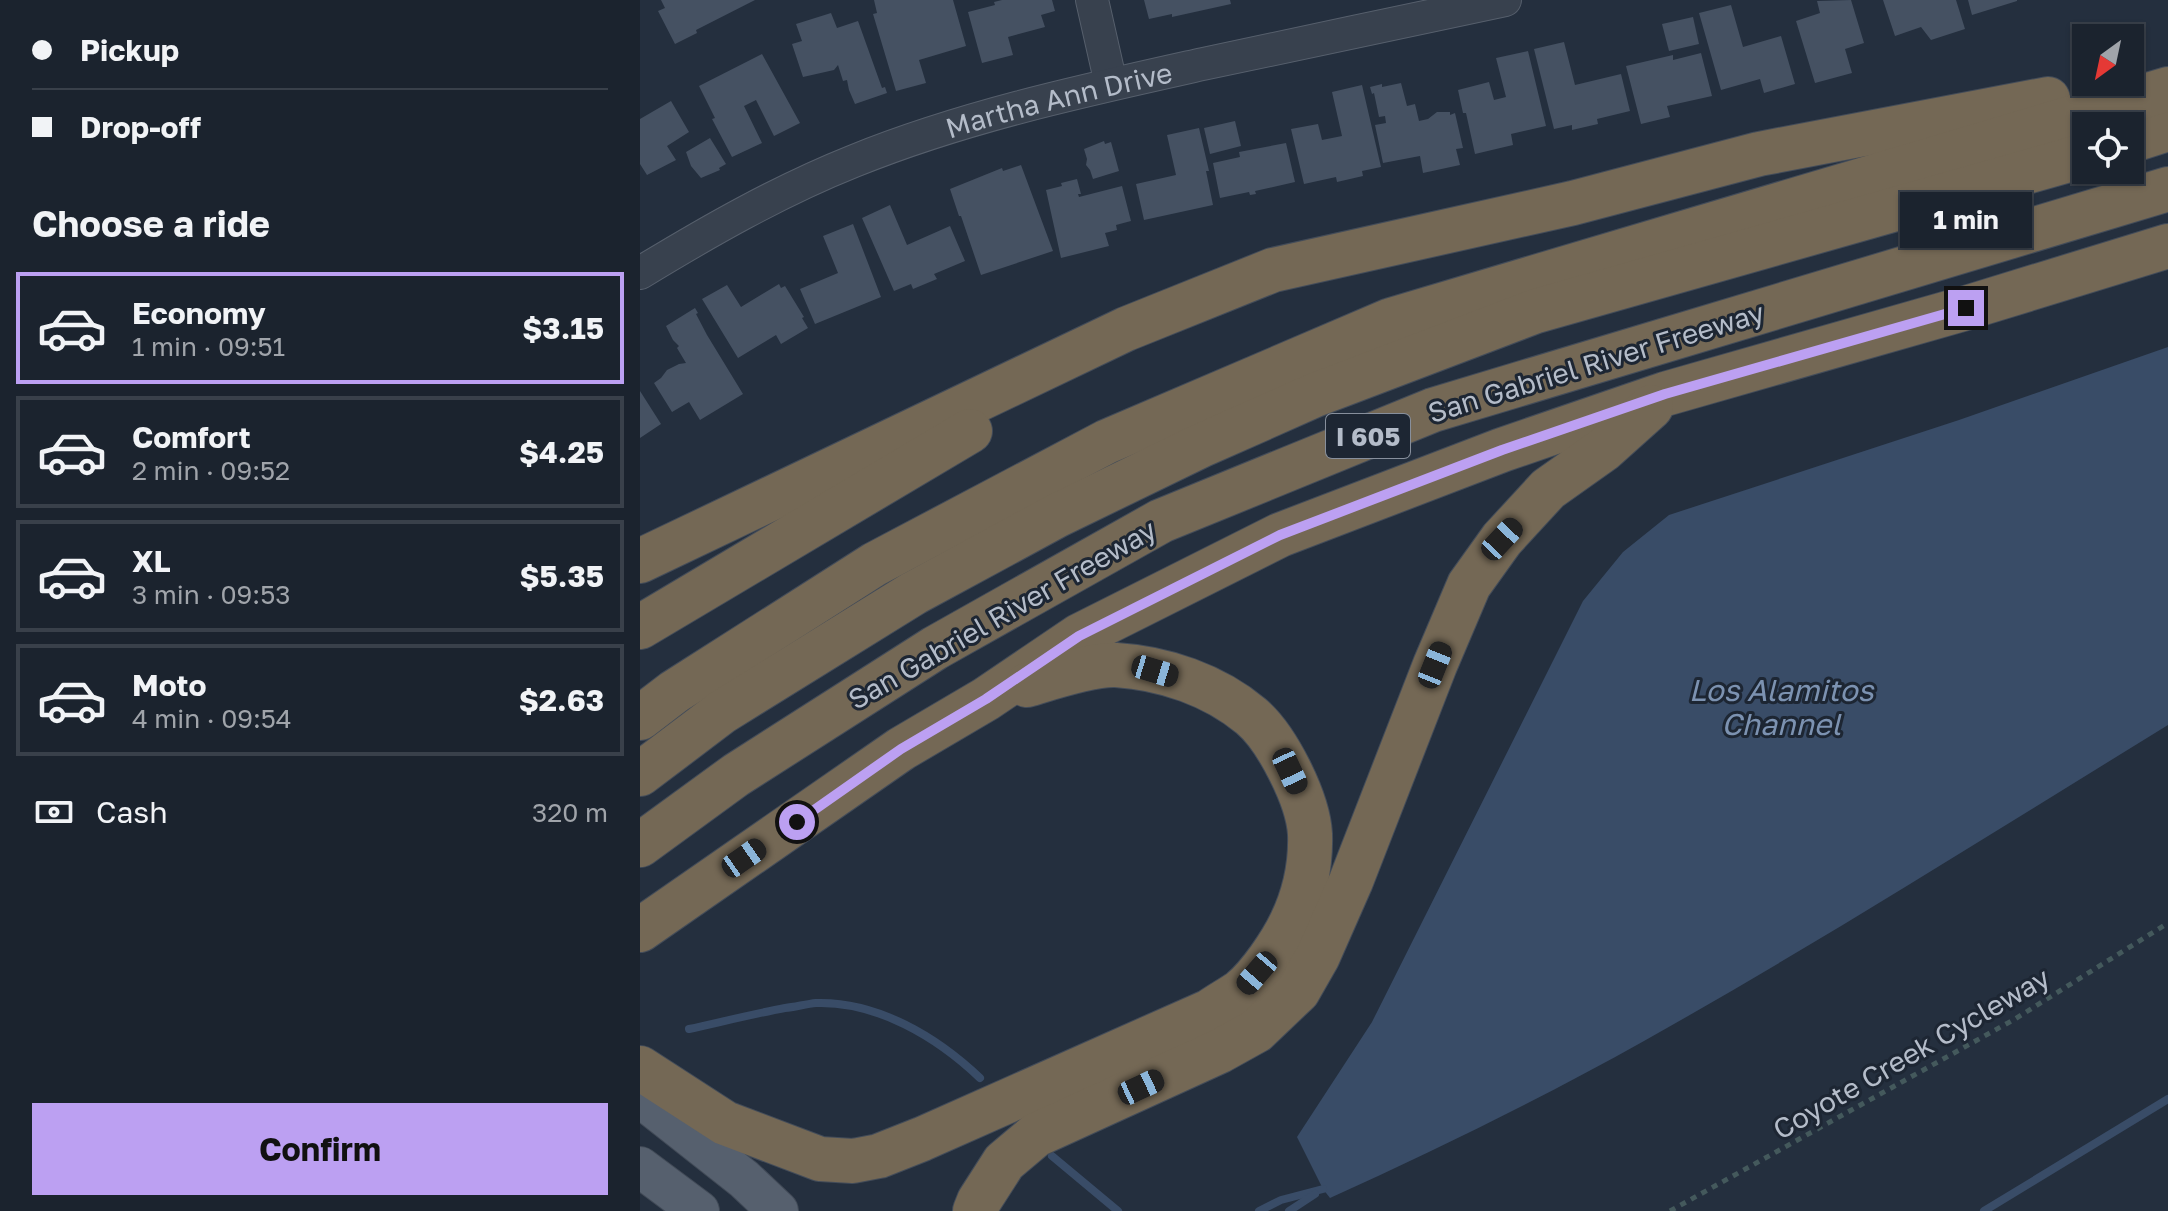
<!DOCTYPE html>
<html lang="en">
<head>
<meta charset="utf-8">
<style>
  body { margin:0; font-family:"Golos Text",sans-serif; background:#282f3a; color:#f1f3f6; height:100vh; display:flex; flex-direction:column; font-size:30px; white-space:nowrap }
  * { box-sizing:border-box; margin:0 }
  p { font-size:26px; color:#a0a4aa }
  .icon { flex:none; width:44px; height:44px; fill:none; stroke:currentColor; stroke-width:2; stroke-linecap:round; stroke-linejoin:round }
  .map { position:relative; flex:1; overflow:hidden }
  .side { display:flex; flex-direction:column; background:#1b232e; width:640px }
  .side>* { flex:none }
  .guide { display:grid; align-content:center; height:176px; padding:0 32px; background:#1b232e }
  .needle { width:52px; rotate:213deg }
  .fabs { position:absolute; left:1432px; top:24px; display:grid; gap:16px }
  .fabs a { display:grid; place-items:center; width:72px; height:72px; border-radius:0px; background:#1b232e; box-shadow:0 2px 6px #0004,0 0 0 2px #39404a; font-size:40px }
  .end { position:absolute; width:36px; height:36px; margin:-18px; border:10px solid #bca0f2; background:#111; box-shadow:0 0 0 4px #111 }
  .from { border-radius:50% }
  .bubble { position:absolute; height:56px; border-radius:0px; background:#1b232e; box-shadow:0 2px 6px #0004,0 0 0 2px #39404a; font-size:26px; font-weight:700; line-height:56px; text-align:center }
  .car { position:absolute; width:24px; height:48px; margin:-24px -12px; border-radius:10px; box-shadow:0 0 6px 2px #0007; background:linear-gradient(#222 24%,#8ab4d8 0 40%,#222 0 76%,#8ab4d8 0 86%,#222 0) }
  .guide b { display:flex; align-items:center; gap:28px; height:76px; font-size:30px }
  .guide b+b { border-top:2px solid #39404a }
  .guide i { width:20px; height:20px; background:#f1f3f6 }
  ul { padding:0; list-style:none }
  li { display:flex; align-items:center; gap:24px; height:112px; margin:0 16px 12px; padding:0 16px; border:4px solid #39404a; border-radius:0px }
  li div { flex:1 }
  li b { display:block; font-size:30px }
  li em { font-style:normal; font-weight:700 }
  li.on { border-color:#bca0f2 }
  li>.icon { width:72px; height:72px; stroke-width:1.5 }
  h2 { padding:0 32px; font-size:36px; line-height:96px }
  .pay { display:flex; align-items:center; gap:20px; height:88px; padding:0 32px; font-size:30px }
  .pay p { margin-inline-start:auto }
  .action { display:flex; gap:16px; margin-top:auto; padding:16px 32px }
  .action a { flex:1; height:92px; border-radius:0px; background:#bca0f2; color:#111; font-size:32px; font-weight:700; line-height:92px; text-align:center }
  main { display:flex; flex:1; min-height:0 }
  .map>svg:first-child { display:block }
  .water { fill:#394c67 }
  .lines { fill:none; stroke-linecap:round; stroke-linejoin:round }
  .stream { stroke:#394c67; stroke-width:8 }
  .building { fill:#455162 }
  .minor-casing { stroke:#565f6c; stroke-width:34 }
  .major-casing { stroke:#414a57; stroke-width:42 }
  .highway-casing { stroke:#434c59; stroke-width:46 }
  .path { stroke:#44595c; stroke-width:5; stroke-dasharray:6 6; stroke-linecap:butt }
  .minor { stroke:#38414e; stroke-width:32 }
  .major { stroke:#56606e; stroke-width:40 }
  .highway { stroke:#746855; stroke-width:44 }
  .route { stroke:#bca0f2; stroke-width:10 }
  .labels { text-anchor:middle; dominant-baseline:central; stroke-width:6; stroke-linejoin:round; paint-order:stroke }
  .shield { fill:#1d2633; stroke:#878f9c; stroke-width:2 }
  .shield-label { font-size:26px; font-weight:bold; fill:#b4bcc9 }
  .street-label { font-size:28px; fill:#b4bcc9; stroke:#1d2633 }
  .water-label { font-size:30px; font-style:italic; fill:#7c92b1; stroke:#1d2633 }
</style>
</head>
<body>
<main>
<section class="side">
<div class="guide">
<b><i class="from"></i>Pickup</b>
<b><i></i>Drop-off</b>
</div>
<h2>Choose a ride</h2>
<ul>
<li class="on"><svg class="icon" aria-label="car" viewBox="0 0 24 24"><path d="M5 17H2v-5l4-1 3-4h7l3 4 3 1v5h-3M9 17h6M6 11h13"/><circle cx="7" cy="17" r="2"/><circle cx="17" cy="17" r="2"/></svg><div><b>Economy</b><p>1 min · 09:51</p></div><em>$3.15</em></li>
<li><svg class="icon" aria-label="car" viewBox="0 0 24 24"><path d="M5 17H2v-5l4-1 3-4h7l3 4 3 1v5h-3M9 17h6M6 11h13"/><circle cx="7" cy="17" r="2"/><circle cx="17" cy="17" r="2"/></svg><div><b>Comfort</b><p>2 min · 09:52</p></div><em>$4.25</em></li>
<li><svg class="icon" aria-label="car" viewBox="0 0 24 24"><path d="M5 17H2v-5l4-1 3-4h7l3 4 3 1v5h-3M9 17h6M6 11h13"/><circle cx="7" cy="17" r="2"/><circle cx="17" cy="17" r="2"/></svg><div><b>XL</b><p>3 min · 09:53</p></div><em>$5.35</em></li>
<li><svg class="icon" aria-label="car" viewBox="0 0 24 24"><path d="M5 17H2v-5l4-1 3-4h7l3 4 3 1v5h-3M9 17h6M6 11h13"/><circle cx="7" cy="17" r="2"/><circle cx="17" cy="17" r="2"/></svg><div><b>Moto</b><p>4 min · 09:54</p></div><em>$2.63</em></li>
</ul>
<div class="pay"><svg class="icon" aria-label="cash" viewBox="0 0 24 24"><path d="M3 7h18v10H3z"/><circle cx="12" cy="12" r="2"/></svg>Cash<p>320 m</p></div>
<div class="action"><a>Confirm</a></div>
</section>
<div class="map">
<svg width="1528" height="1211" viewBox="0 0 1528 1211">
  <rect width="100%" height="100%" fill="#242f3e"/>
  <path class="water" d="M1528 347V725C1354 832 1182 941 1004 1041 902 1098 796 1150 690 1198L683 1189 657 1137 732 1022 943 601 983 552 1029 515 1319 420Z"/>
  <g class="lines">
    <g class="stream">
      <path d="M49 1029C81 1022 113 1014 145 1008 155 1007 166 1004 176 1003 237 1001 297 1037 340 1078"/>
      <path d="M412 1156 478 1211"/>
      <path d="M619 1211 641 1200 683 1189"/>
      <path d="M649 1211 675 1194"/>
      <path d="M1344 1211 1528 1099"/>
    </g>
  </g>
  <g class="building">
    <path d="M21 0H115L56 30 57 33 35 44 18 11 25 8Z"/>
    <path d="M234 0H313L326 46 279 60 286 83 256 91 233 14 237 13Z"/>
    <path d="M362 0H412L415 11 401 15 405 27 368 37 373 55 342 63 328 12 355 5 354 2Z"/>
    <path d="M504 0H590L591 4 532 17V14L509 19Z"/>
    <path d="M1211 0 1224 43 1205 49 1212 73 1175 83 1156 21 1180 13 1177 1Z"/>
    <path d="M1243 0H1316L1325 29 1291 40 1281 27 1255 36Z"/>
    <path d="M1328 0H1377V1L1332 15Z"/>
    <path d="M1091 5 1103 47 1141 36 1155 84 1124 93 1120 79 1081 90 1059 13Z"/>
    <path d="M191 13 197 28 218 21 242 88 245 87 247 93 215 104 209 90 207 80 203 81 198 65 194 70 163 77 152 44 162 41 156 24Z"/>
    <path d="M1053 17 1059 44 1029 51 1022 24Z"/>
    <path d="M924 42 935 85 981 74 990 111 957 119 958 124 932 130V125L914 129 894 49Z"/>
    <path d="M888 51 906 126 871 134 873 145 835 154 826 113H823L818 90 849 82 854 100 866 97 856 58Z"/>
    <path d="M1061 53 1072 96 1027 106 1030 117 1001 124 986 66 1033 55V60Z"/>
    <path d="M122 54 160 123 134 136 116 100 104 106 122 143 92 157 72 119 75 118 59 86Z"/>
    <path d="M761 83 767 106 775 104 779 121 788 119 797 112H810V115L815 113 823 148 816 149 820 165 783 173 780 156 743 163 735 125 746 123 745 116 739 117 734 93 732 94 730 87 742 84V87Z"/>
    <path d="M722 85 741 167 722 171 723 176 697 182 696 177 664 184 651 129 678 124 682 140 702 136 692 92Z"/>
    <path d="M31 101 49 132 27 146 36 160 7 175 0 164V119Z"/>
    <path d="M595 121 601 146 570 154 564 128Z"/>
    <path d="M559 128 569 171H566L573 205 504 220 496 184 536 175 527 135Z"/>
    <path d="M70 138 86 164 79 168 80 170 61 178 51 166 46 152Z"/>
    <path d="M464 141 465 144 471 142 479 171 453 179 450 170 446 165 447 159 444 149Z"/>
    <path d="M646 143 655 182 615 191 616 194 610 195 609 192 580 198 573 163 600 157 599 152Z"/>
    <path d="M381 165 413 251 341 275 321 216H319L310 189 362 168 363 171Z"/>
    <path d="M437 179 441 194H438L439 197 482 186 491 221 476 225 477 230 465 233 469 246 421 258 406 190 422 186 421 183Z"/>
    <path d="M250 205 267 245 310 226 325 261 294 274 297 279 273 289 271 284 254 291 222 218Z"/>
    <path d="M213 224 241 297 175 324 160 289 198 273 183 236Z"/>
    <path d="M139 284 141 288 145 286 164 317 162 318 168 328 141 344 136 335 98 358 62 299 87 285 101 307Z"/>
    <path d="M55 308 58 313 56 314 67 335 103 394 60 420 49 402 32 412 14 383 21 378 27 370 39 364 46 363 37 348 39 346 33 340 26 326Z"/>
    <path d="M0 391 21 424 0 438Z"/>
  </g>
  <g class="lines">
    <defs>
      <g id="minor">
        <path d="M452 0 471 84"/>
        <path id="s1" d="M0 273C69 231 139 191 214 161 325 116 446 90 563 64 664 43 764 21 865 0"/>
      </g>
      <g id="major">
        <path d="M0 1097 104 1179 138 1211"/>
        <path d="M0 1167 59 1211"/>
      </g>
      <g id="highway">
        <path d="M1490 141 1528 129"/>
        <path d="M0 561 486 329 633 270 933 203 1119 154 1408 99"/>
        <path d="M0 627 330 431"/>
        <path d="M0 718 34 692 235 564 466 442 751 320 1528 89"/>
        <path d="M0 774 82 712 274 593 418 515 560 446 675 395 896 311 1446 155"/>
        <path d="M0 845 96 775 295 648 521 521 793 410 1528 189"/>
        <path d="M0 930 261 749 346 699 439 636 640 535 862 450 1025 394 1326 308 1528 246"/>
        <path d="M0 1068 85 1123 180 1159 213 1161 239 1156 282 1139 570 1011C580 1004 591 998 601 991 619 976 641 944 651 923 664 896 671 864 670 834 668 799 637 738 611 716 574 685 524 668 476 665 451 664 410 678 387 685"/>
        <path d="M335 1211 339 1201 364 1162 396 1135 580 1051 616 1031 658 991 678 956 711 881 795 665 829 585 862 539 908 489 963 450 1011 407"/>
      </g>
    </defs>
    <use href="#minor" class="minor-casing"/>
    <use href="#major" class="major-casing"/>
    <use href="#highway" class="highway-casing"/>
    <path class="path" d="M1030 1211 1375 1019 1528 923"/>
    <use href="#minor" class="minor"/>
    <use href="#major" class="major"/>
    <use href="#highway" class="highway"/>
  </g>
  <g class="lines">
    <path class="route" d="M157 822 261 749 346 699 439 636 640 535 862 450 1025 394 1326 308"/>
  </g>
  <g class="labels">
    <rect class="shield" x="686" y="414" width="84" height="44" rx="6"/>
    <g class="shield-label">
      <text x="728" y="436">I 605</text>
    </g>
    <g class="street-label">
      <text stroke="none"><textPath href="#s1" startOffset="456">Martha Ann Drive</textPath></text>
      <text transform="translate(956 362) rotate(-17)">San Gabriel River Freeway</text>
      <text transform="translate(362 614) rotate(-30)">San Gabriel River Freeway</text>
      <text transform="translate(1271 1053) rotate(-30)">Coyote Creek Cycleway</text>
    </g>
    <g class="water-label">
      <text x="1141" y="690">Los Alamitos<tspan x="1141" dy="34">Channel</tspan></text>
    </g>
  </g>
</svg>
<div class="fabs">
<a><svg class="needle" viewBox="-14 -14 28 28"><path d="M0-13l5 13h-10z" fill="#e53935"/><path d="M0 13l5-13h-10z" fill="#a0a4aa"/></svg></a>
<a><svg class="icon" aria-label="locate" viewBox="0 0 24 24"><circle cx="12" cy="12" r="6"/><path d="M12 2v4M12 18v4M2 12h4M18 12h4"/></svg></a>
</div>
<i class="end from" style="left:157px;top:822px"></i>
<i class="end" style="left:1326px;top:308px"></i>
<div class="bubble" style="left:1260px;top:192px;width:132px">1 min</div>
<i class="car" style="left:862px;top:539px;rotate:43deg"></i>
<i class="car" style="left:795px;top:665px;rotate:22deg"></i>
<i class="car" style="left:515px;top:671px;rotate:107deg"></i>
<i class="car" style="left:650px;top:771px;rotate:155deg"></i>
<i class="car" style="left:104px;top:858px;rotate:55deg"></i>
<i class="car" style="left:617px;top:973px;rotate:221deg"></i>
<i class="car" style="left:501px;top:1087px;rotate:65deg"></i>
</div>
</main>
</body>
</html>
